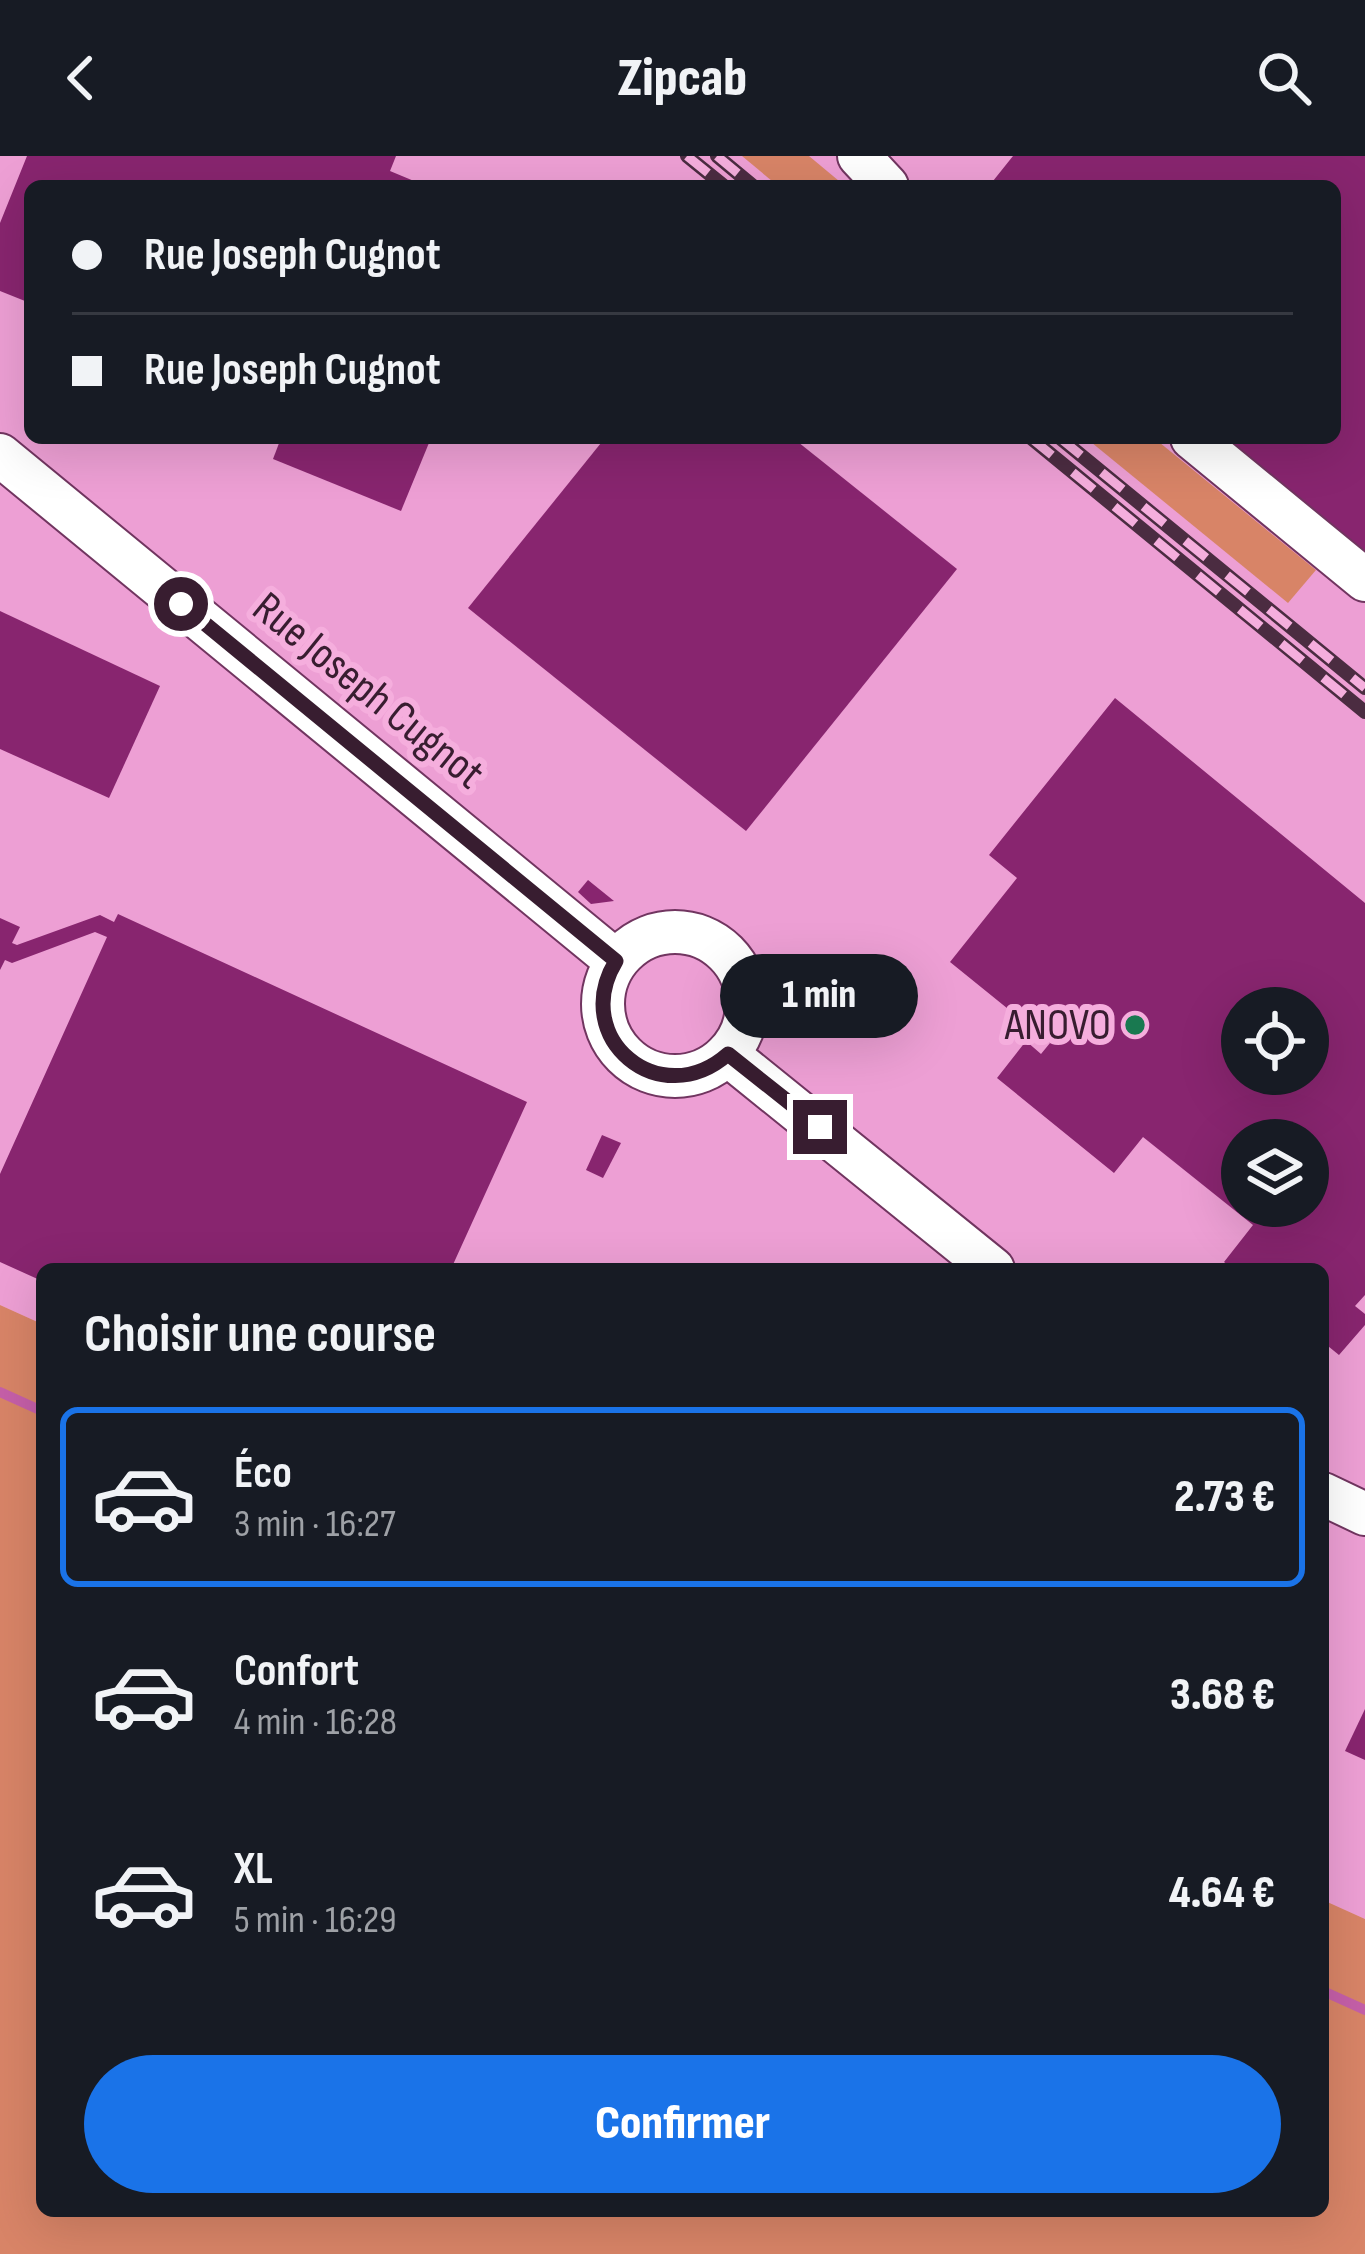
<!DOCTYPE html>
<html lang="fr">
<head>
<meta charset="utf-8">
<style>
  body { margin:0; font-family:"Sofia Sans Condensed",sans-serif; background:#242831; color:#f1f3f6; height:100vh; display:flex; flex-direction:column; font-size:45px; white-space:nowrap }
  * { box-sizing:border-box; margin:0 }
  p { font-size:39px; color:#9ea1a6 }
  .icon { flex:none; width:66px; height:66px; fill:none; stroke:currentColor; stroke-width:2; stroke-linecap:round; stroke-linejoin:round }
  .map { position:relative; flex:1; overflow:hidden }
  .sheet { position:absolute; left:36px; top:1107px; width:1293px; height:954px; display:flex; flex-direction:column; background:#171b24; border-radius:18px; box-shadow:0 12px 48px #0002 }
  .sheet>* { flex:none }
  .banner { position:absolute; left:24px; top:24px; width:1317px; height:264px; border-radius:18px; box-shadow:0 12px 48px #0002; display:grid; align-content:center; height:264px; padding:0 48px; background:#171b24 }
  .controls { position:absolute; left:1221px; top:831px; display:grid; gap:24px }
  .controls a { display:grid; place-items:center; width:108px; height:108px; border-radius:50%; background:#171b24; box-shadow:0 12px 48px #0002; font-size:60px }
  .end { position:absolute; width:54px; height:54px; margin:-27px; border:15px solid #381d30; background:#fff; box-shadow:0 0 0 6px #fff }
  .from { border-radius:50% }
  .bubble { position:absolute; height:84px; border-radius:42px; background:#171b24; box-shadow:0 12px 48px #0002; font-size:39px; font-weight:800; line-height:84px; text-align:center }
  .banner b { display:flex; align-items:center; gap:42px; height:114px; font-size:45px }
  .banner b+b { border-top:3px solid #363941 }
  .banner i { width:30px; height:30px; background:#f1f3f6 }
  ul { padding:0; list-style:none }
  li { display:flex; align-items:center; gap:36px; height:180px; margin:0 24px 18px; padding:0 24px; border:6px solid transparent; border-radius:18px }
  li div { flex:1 }
  li b { display:block; font-size:45px }
  li em { font-style:normal; font-weight:800 }
  li.selected { border-color:#1a73e8 }
  li>.icon { width:108px; height:108px; stroke-width:1.5 }
  h2 { padding:0 48px; font-size:54px; line-height:144px }
  .button { display:flex; gap:24px; margin-top:auto; padding:24px 48px }
  .button a { flex:1; height:138px; border-radius:72px; background:#1a73e8; color:#fff; font-size:48px; font-weight:800; line-height:138px; text-align:center }
  header { display:flex; justify-content:space-between; align-items:center; height:156px; padding:0 48px; background:#171b24; font-size:54px; font-weight:800 }
  .map>svg:first-child { display:block }
  .built { fill:#ed9fd4; fill-rule:evenodd }
  .green { fill:#d88467 }
  .lines { fill:none; stroke-linecap:round; stroke-linejoin:round }
  .stream { stroke:#c55fa8; stroke-width:10 }
  .building { fill:#88256f; fill-rule:evenodd }
  .minor-casing { stroke:#713560; stroke-width:46 }
  .minor { stroke:#fff; stroke-width:42 }
  .rail-casing { stroke:#4b2c41; stroke-width:14 }
  .rail { stroke:#f5aedd; stroke-width:9; stroke-dasharray:27; stroke-linecap:butt }
  .route { stroke:#381d30; stroke-width:15 }
  .poi-dot { fill:#197950; stroke:#f5aedd; stroke-width:4.5 }
  .labels { text-anchor:middle; dominant-baseline:central; stroke-width:12; stroke-linejoin:round; paint-order:stroke }
  .street-label { font-size:45px; fill:#381d30; stroke:#f5aedd }
  .poi-label { font-size:45px; fill:#381d30; stroke:#f5aedd; text-anchor:end }
</style>
</head>
<body>
<header><svg class="icon" aria-label="back" viewBox="0 0 24 24"><path d="M15 5l-7 7 7 7"/></svg>Zipcab<svg class="icon" aria-label="search" viewBox="0 0 24 24"><circle cx="10" cy="10" r="6"/><path d="M15 15l6 6"/></svg></header>
<div class="map">
<svg width="1365" height="2098" viewBox="0 0 1365 2098">
  <rect width="100%" height="100%" fill="#f5aedd"/>
  <path class="built" d="M0 0H1365V1763L1323 1744V1113H42V1168L0 1149ZM30 30H1335V282H30ZM1242 852H1308V918H1242ZM1242 984H1308V1050H1242Z"/>
  <g class="green">
    <path d="M742 0H809L845 30H778Z"/>
    <path d="M1086 282H1154L1316 414 1288 447Z"/>
    <path d="M0 1149 42 1168V2055H1323V1744L1365 1763V2098H0Z"/>
  </g>
  <g class="lines">
    <g class="stream">
      <path d="M0 1236 42 1255"/>
      <path d="M1323 1835 1365 1854"/>
    </g>
  </g>
  <g class="building">
    <path d="M27 0H396L390 15 426 30H30V147L0 135V67Z"/>
    <path d="M1013 0H1365V399L1221 282H1335V30H989Z"/>
    <path d="M281 282H431L401 355 273 303Z"/>
    <path d="M605 282H793L957 413 746 675 468 452Z"/>
    <path d="M0 455 160 530 109 642 0 593Z"/>
    <path d="M1115 542 1365 747V1139L1355 1150 1365 1158V1169L1339 1199 1323 1186V1113H1233L1224 1106 1253 1069 1143 981 1114 1017 997 922 1026 885 1041 898 1050 887 950 806 1017 722 989 699ZM1242 852H1308V918H1242ZM1242 984H1308V1050H1242Z"/>
    <path d="M588 724 614 745 591 748 578 736Z"/>
    <path d="M118 758 527 946 451 1113H42V1125L0 1106V1018L107 781 95 776 12 807 5 804 0 814V762L20 771 12 787 17 789 100 759 114 766Z"/>
    <path d="M602 979 621 987 603 1022 586 1014Z"/>
    <path d="M1365 1553V1604L1345 1595Z"/>
  </g>
  <g class="lines">
    <defs>
      <g id="minor">
        <path d="M859 0 887 30"/>
        <path d="M1192 282 1365 424"/>
        <path d="M0 299 616 805"/>
        <circle cx="675" cy="848" r="72"/>
        <path d="M727 898 993 1113"/>
        <path d="M1323 1338 1365 1358"/>
      </g>
    </defs>
    <use href="#minor" class="minor-casing"/>
    <use href="#minor" class="minor"/>
    <defs>
      <g id="rail">
        <path d="M687 0 724 30"/>
        <path d="M717 0 753 30"/>
        <path d="M1031 282 1365 556"/>
        <path d="M1060 282 1365 532"/>
      </g>
    </defs>
    <use href="#rail" class="rail-casing"/>
    <use href="#rail" class="rail"/>
  </g>
  <g class="lines">
    <path class="route" d="M181 448 616 805C569 882 660 958 728 898L820 971"/>
  </g>
  <circle class="poi-dot" cx="1135" cy="869" r="12"/>
  <g class="labels">
    <g class="street-label">
      <text transform="translate(368 535) rotate(39)">Rue Joseph Cugnot</text>
    </g>
    <g class="poi-label">
      <text x="1111" y="869">ANOVO</text>
    </g>
  </g>
</svg>
<div class="controls">
<a><svg class="icon" aria-label="locate" viewBox="0 0 24 24"><circle cx="12" cy="12" r="6"/><path d="M12 2v4M12 18v4M2 12h4M18 12h4"/></svg></a>
<a><svg class="icon" aria-label="layers" viewBox="0 0 24 24"><path d="M12 4l9 5-9 5-9-5zM3 14l9 5 9-5"/></svg></a>
</div>
<i class="end from" style="left:181px;top:448px"></i>
<i class="end" style="left:820px;top:971px"></i>
<div class="bubble" style="left:720px;top:798px;width:198px">1 min</div>
<div class="banner">
<b><i class="from"></i>Rue Joseph Cugnot</b>
<b><i></i>Rue Joseph Cugnot</b>
</div>
<section class="sheet">
<h2>Choisir une course</h2>
<ul>
<li class="selected"><svg class="icon" aria-label="car" viewBox="0 0 24 24"><path d="M5 17H2v-5l4-1 3-4h7l3 4 3 1v5h-3M9 17h6M6 11h13"/><circle cx="7" cy="17" r="2"/><circle cx="17" cy="17" r="2"/></svg><div><b>Éco</b><p>3 min · 16:27</p></div><em>2.73 €</em></li>
<li><svg class="icon" aria-label="car" viewBox="0 0 24 24"><path d="M5 17H2v-5l4-1 3-4h7l3 4 3 1v5h-3M9 17h6M6 11h13"/><circle cx="7" cy="17" r="2"/><circle cx="17" cy="17" r="2"/></svg><div><b>Confort</b><p>4 min · 16:28</p></div><em>3.68 €</em></li>
<li><svg class="icon" aria-label="car" viewBox="0 0 24 24"><path d="M5 17H2v-5l4-1 3-4h7l3 4 3 1v5h-3M9 17h6M6 11h13"/><circle cx="7" cy="17" r="2"/><circle cx="17" cy="17" r="2"/></svg><div><b>XL</b><p>5 min · 16:29</p></div><em>4.64 €</em></li>
</ul>
<div class="button"><a>Confirmer</a></div>
</section>
</div>
</body>
</html>
